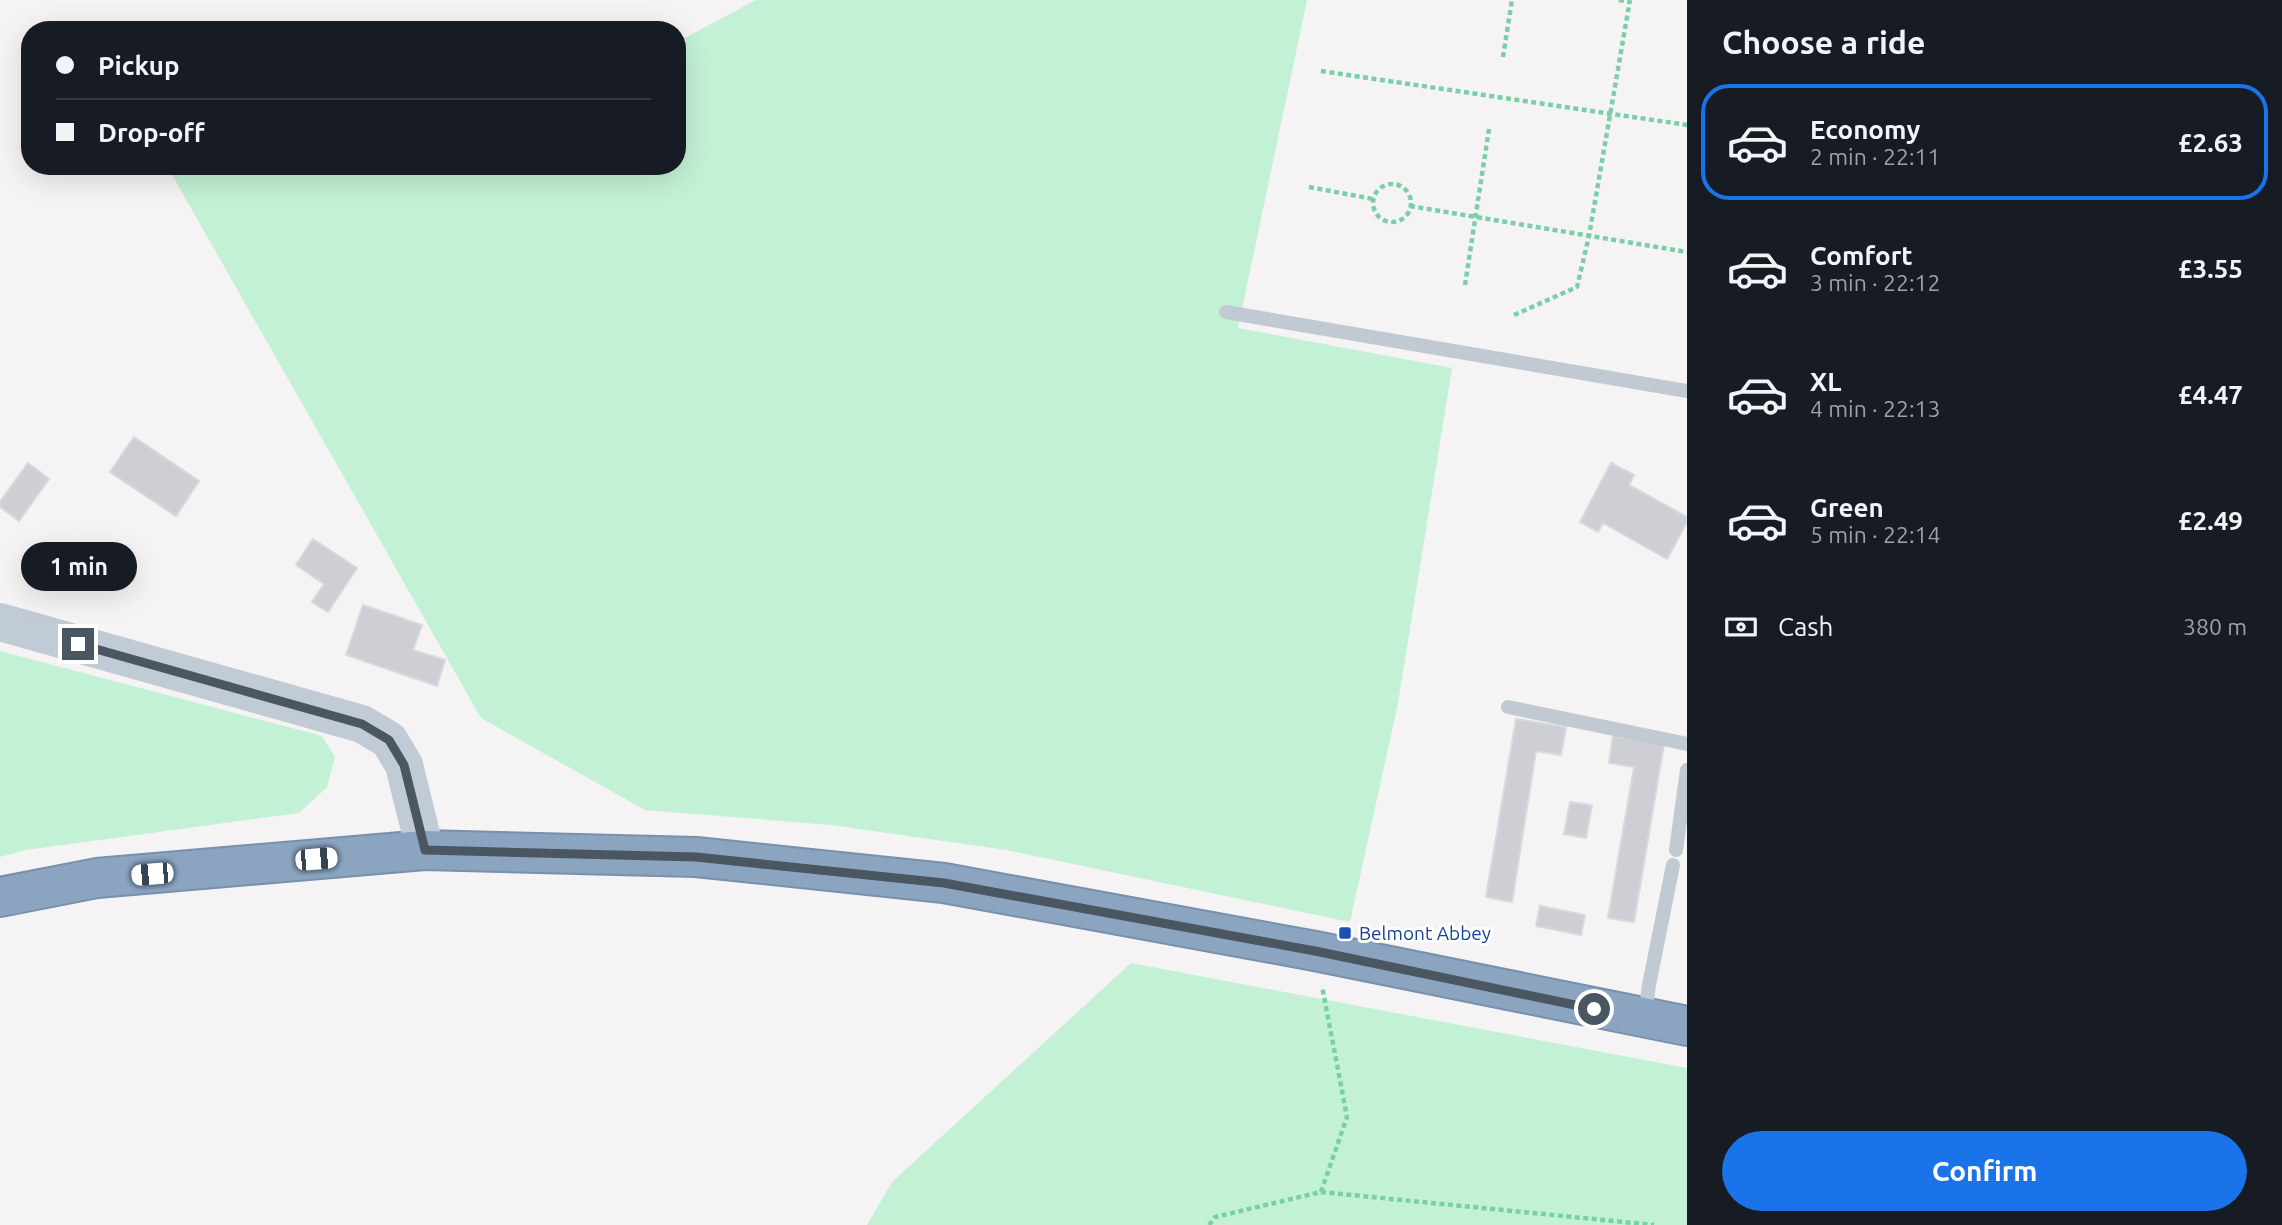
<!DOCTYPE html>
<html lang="en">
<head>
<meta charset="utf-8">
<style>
  body { margin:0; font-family:Ubuntu,sans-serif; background:#20242c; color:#f1f3f6; height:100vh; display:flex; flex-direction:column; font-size:26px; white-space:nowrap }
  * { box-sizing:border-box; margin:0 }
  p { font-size:23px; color:#9ea1a6 }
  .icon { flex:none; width:38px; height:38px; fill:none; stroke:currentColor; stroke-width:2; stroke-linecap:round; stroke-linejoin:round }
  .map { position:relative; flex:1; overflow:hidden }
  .details { display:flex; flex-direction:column; background:#171b24; width:595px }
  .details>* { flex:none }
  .banner { position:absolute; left:21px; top:21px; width:665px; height:154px; border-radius:28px; box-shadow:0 7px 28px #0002; display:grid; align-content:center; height:154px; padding:0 35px; background:#171b24 }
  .end { position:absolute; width:32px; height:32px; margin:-16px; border:9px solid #4a5661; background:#fff; box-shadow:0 0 0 4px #fff }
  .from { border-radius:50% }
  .bubble { position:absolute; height:49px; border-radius:24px; background:#171b24; box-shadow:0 7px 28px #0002; font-size:23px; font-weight:700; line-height:49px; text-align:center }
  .car { position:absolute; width:21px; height:42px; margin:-21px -10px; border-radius:9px; box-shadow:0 0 5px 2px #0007; background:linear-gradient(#fff 24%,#345 0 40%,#fff 0 76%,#345 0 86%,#fff 0) }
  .banner b { display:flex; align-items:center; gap:24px; height:66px; font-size:26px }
  .banner b+b { border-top:2px solid #363941 }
  .banner i { width:18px; height:18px; background:#f1f3f6 }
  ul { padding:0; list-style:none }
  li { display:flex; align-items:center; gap:21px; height:116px; margin:0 14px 10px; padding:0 21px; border:4px solid transparent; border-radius:28px }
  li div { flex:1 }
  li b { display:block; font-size:26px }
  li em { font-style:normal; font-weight:700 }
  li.on { border-color:#1a73e8 }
  li>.icon { width:63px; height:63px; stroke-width:1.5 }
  h2 { padding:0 35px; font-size:32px; line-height:84px }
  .pay { display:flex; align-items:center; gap:18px; height:77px; padding:0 35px; font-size:26px }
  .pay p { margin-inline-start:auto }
  .primary-button { display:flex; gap:14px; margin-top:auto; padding:14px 35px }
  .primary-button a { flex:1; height:80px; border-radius:42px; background:#1a73e8; color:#fff; font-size:28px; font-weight:700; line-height:80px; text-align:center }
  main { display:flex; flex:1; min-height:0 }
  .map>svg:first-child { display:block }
  .green { fill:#c3f1d5 }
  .building { fill:#cdcfd5; stroke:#d7d9de; stroke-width:2 }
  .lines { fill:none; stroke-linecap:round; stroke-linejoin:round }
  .highway-casing { stroke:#7690ad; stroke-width:42 }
  .path { stroke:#7ad0a6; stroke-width:4.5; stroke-dasharray:5 3.5; stroke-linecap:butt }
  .lane { stroke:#c1cad2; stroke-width:14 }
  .secondary { stroke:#c1cbd6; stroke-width:38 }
  .highway { stroke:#8ba5c1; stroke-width:38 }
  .route { stroke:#4a5661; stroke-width:9 }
  .transit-dot { fill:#1a4fb4; stroke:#fff; stroke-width:2.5 }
  .labels { text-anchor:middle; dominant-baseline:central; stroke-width:6; stroke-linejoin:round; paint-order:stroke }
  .transit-label { font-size:19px; fill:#164399; stroke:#fff; text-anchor:start }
</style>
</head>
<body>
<main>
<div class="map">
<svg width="1687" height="1225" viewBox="0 0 1687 1225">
  <rect width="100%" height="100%" fill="#f5f3f3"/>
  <g class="green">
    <path d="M756 0H1307L1238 328 1452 368 1398 703 1350 922 1007 850 831 825 645 810 481 718 167 166H677V42Z"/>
    <path d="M0 651 322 736 335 757 327 787 299 813 26 850 0 857Z"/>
    <path d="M1131 963 1687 1068V1225H867L892 1182Z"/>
  </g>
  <g class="building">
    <path d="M134 437 199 481 176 516 110 472Z"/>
    <path d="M28 463 49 479 19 521 0 507V502Z"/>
    <path d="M1611 463 1634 475 1629 485 1687 517V522L1667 559 1603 523 1598 532 1580 522Z"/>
    <path d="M313 539 357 568 328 612 312 602 324 584 296 565Z"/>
    <path d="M363 605 422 625 413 650 445 660 437 686 346 655Z"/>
    <path d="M1516 719 1566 727 1561 755 1536 751 1512 902 1486 897Z"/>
    <path d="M1613 736 1664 744 1634 922 1608 918 1634 767 1609 763Z"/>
    <path d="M1570 802 1592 805 1586 838 1564 834Z"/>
    <path d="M1540 906 1585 915 1581 935 1536 926Z"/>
  </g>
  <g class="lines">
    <defs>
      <path id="highway" d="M0 897 97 878 425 850 696 857 944 883 1315 951 1687 1026"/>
    </defs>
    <use href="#highway" class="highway-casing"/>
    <g class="path">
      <path d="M1619 0 1630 2"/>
      <path d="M1503 57 1512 0"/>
      <path d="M1321 71 1687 125"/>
      <circle cx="1392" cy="203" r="19"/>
      <path d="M1309 187 1373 199"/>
      <path d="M1410 206 1687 252"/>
      <path d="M1465 285 1489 129"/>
      <path d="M1514 315 1577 287 1589 236 1630 0"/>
      <path d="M1321 1192 1654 1225"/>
      <path d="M1209 1225 1215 1217 1321 1192 1347 1117 1322 986"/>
    </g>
    <g class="lane">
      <path d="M1226 312 1687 391"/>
      <path d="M1508 707 1687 744"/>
      <path d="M1676 850 1687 770"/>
      <path d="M1645 1015 1649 985 1673 865"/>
    </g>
    <path class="secondary" d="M0 622 362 724 389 740 404 765 425 850"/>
    <use href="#highway" class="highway"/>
  </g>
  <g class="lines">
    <path class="route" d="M78 644 362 724 389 740 404 765 425 850 696 857 944 883 1315 951 1594 1009"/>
  </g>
  <rect class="transit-dot" x="1338" y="926" width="14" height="14" rx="3.5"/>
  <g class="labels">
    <g class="transit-label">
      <text x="1359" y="933">Belmont Abbey</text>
    </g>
  </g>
</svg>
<i class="end from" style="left:1594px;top:1009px"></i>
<i class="end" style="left:78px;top:644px"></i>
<div class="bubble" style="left:21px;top:542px;width:116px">1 min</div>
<i class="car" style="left:316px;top:859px;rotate:85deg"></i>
<i class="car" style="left:152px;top:874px;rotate:265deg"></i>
<div class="banner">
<b><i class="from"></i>Pickup</b>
<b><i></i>Drop-off</b>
</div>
</div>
<section class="details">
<h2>Choose a ride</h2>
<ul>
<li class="on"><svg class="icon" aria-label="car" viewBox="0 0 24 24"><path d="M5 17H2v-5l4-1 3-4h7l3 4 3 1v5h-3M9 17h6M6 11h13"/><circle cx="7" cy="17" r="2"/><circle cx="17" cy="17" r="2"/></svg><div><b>Economy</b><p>2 min · 22:11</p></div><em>£2.63</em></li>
<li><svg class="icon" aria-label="car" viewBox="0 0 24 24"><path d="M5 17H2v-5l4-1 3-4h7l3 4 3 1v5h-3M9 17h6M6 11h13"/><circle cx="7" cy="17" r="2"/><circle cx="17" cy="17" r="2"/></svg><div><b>Comfort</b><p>3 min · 22:12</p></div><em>£3.55</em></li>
<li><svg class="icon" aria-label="car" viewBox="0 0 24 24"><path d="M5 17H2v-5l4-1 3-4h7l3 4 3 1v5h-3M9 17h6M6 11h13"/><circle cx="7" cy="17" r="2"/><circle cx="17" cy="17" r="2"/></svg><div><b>XL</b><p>4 min · 22:13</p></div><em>£4.47</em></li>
<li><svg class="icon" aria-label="car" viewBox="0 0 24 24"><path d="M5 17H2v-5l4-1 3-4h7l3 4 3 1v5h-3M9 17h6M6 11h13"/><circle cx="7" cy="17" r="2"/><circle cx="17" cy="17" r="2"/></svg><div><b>Green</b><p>5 min · 22:14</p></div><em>£2.49</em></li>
</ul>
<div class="pay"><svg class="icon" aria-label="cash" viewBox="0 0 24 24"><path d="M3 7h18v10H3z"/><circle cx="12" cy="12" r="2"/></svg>Cash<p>380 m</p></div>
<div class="primary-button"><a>Confirm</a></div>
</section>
</main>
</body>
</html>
